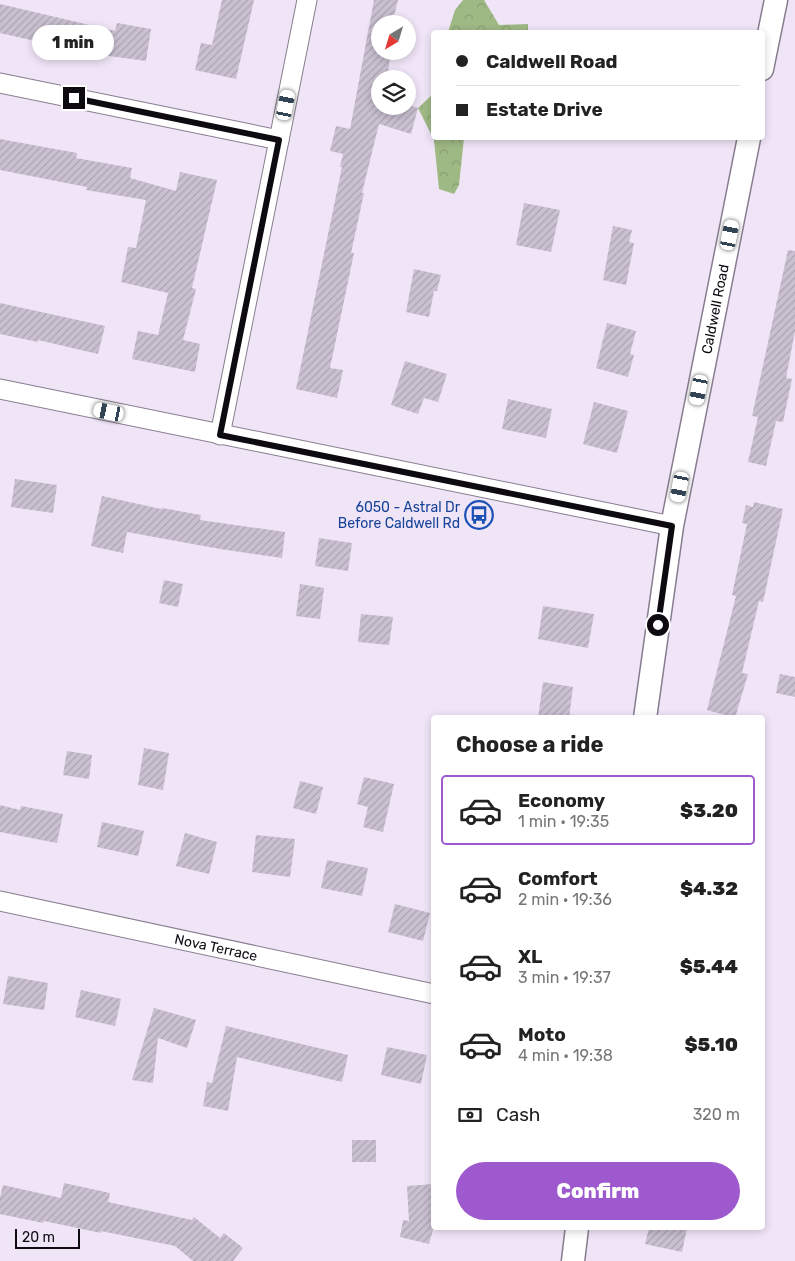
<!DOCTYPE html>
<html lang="en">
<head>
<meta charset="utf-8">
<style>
  body { margin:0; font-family:Rubik,sans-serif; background:#f2f2f2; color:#222; height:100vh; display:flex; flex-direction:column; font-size:19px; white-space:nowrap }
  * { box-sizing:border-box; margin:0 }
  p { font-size:16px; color:#767676 }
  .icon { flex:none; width:28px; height:28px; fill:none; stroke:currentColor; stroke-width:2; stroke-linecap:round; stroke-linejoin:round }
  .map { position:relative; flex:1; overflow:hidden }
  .panel { position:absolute; left:431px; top:715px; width:334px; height:515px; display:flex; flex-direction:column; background:#fff; border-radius:5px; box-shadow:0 2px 8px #0003 }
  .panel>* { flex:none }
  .banner { position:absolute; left:431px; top:30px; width:334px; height:110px; border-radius:5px; box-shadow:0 2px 8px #0003; display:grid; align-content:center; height:110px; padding:0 25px; background:#fff }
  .needle { width:32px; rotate:218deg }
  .fabs { position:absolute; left:371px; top:15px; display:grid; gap:10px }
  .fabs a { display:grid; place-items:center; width:45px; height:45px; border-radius:50%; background:#fff; box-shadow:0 2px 8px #0003; font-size:25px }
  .scale { position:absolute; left:15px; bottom:12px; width:65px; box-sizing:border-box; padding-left:5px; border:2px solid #0d0a10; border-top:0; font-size:14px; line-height:18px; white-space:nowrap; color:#0d0a10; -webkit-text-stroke:4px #f0e5f7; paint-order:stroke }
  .end { position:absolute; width:22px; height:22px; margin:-11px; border:6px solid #0d0a10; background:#fff; box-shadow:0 0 0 2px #fff }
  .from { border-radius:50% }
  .bubble { position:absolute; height:35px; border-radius:18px; background:#fff; box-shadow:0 2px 8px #0003; font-size:16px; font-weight:800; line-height:35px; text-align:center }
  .car { position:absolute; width:15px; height:30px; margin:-15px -8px; border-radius:6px; box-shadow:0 0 4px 1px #0007; background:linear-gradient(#fff 24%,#345 0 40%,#fff 0 76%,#345 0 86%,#fff 0) }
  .banner b { display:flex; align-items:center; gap:18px; height:48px; font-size:19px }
  .banner b+b { border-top:1px solid #e0e0e0 }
  .banner i { width:12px; height:12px; background:#222 }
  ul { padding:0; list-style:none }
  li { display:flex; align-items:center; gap:15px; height:70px; margin:0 10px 8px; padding:0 15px; border:2px solid transparent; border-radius:5px }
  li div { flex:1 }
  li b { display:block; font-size:19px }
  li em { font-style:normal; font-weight:800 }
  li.selected { border-color:#9e59ce }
  li>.icon { width:45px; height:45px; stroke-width:1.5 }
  h2 { padding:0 25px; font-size:22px; line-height:60px }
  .pay { display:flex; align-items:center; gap:12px; height:55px; padding:0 25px; font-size:19px }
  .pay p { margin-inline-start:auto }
  .action { display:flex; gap:10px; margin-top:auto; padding:10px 25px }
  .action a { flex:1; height:58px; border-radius:30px; background:#9e59ce; color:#fff; font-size:20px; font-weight:800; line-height:58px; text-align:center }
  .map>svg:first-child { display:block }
  .forest { fill:url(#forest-crowns) }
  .building { fill:url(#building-hatch) }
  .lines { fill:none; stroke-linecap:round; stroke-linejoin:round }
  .minor-casing { stroke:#877d8e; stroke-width:21 }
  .tertiary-casing { stroke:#877d8e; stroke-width:25 }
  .minor { stroke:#fff; stroke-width:19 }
  .tertiary { stroke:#fff; stroke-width:22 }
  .route { stroke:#0d0a10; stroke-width:6 }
  .labels { text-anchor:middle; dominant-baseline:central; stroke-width:4; stroke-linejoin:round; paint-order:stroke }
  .street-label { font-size:14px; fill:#0d0a10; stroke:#f0e5f7 }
  .transit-label { font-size:14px; fill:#164399; stroke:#f0e5f7; text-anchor:end }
</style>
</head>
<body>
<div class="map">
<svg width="795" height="1261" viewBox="0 0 795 1261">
  <defs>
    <pattern id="forest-crowns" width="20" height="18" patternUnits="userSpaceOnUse" patternTransform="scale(1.25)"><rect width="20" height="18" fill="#9fb985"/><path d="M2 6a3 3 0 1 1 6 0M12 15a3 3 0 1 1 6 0" fill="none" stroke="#889e72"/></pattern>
    <pattern id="building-hatch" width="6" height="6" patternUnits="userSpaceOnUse" patternTransform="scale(1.25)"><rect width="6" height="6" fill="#cac0d1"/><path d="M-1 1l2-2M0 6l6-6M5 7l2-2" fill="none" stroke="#aca4b2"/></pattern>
  </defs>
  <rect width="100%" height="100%" fill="#f0e5f7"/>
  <g class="forest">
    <path d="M463 0H484L499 25 528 24V32H448L455 10Z"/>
    <path d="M434 93V138H464L459 185 454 194 439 189 434 140 418 108Z"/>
  </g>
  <g class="building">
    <path d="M222 0H254L236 79 195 70 201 43 212 45Z"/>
    <path d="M374 0H398L393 20 397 21 396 24H380V51H391L387 79H380V106L408 105 418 108 411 134 379 124 362 193H364L351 253H354L330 368 343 370 337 398 296 389 342 167H340L343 154 330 151 336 126 350 129Z"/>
    <path d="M0 4 115 31 117 23 151 29 146 61 87 53 0 33Z"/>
    <path d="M0 139 77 153 76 158 132 168 130 178 176 191 180 172 217 180 192 288 196 289 183 340 200 344 195 372 132 359 138 331 158 335 168 293 121 282 128 247 136 248 146 200 86 190 87 187 0 170Z"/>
    <path d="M524 203 560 210 551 252 516 245Z"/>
    <path d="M613 226 632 230 629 242 634 243 626 285 603 280Z"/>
    <path d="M788 250 795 251V331L786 378 792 379 783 422 776 421 766 466 748 462 758 417 752 416Z"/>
    <path d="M414 269 441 275 437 291H434L429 317 406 312Z"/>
    <path d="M0 303 105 326 98 354 38 340V342L0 334Z"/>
    <path d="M607 323 636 331 630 354 634 355 628 377 596 368Z"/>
    <path d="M405 361 447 374 438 402 424 398 418 414 391 405Z"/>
    <path d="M508 399 552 409 546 438 502 429Z"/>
    <path d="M594 402 628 411 617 453 583 444Z"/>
    <path d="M15 479 57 485 53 513 11 507Z"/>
    <path d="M102 496 161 509 162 508 201 515 200 520 285 532 282 558 220 549 127 532 123 553 91 546Z"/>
    <path d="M754 502 783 509 763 602 759 601 742 673 748 674 735 718 707 710 736 596 732 595 747 524 742 523 746 505 753 507Z"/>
    <path d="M319 538 352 543 348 571 315 566Z"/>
    <path d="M164 580 183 584 178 607 159 603Z"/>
    <path d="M300 584 324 588 320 619 296 616Z"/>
    <path d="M543 606 594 614 588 648 538 639Z"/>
    <path d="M361 614 393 617 389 645 358 642Z"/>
    <path d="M780 674 795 677V697L776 693Z"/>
    <path d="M543 682 573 687 569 718H538Z"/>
    <path d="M144 748 169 753 163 790 138 785Z"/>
    <path d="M67 751 92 755 89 779 63 775Z"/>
    <path d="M364 777 394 784 383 832 363 827 368 807 357 804Z"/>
    <path d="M300 781 323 787 316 814 293 808Z"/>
    <path d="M0 805 20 810 21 806 63 814 57 843 0 832Z"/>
    <path d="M102 822 144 831 138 856 97 847Z"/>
    <path d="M185 833 217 842 209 874 176 866Z"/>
    <path d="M256 835 295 839 290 877 252 872Z"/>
    <path d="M327 860 368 868 362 896 321 888Z"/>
    <path d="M395 904 430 913 423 941 388 932Z"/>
    <path d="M8 976 48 983 44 1010 3 1004Z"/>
    <path d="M81 990 121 999 115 1026 75 1017Z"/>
    <path d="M154 1008 196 1020 187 1048 158 1038 153 1083 132 1080Z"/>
    <path d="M226 1026 348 1055 342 1082 237 1057 228 1111 203 1106 207 1082 212 1083Z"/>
    <path d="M387 1047 427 1055 421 1084 381 1075Z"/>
    <rect x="352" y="1140" width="24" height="22"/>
    <path d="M64 1183 110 1193 108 1202 192 1220 194 1217 220 1238 224 1233 243 1248 233 1261H193L175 1246 101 1231V1233L44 1221 43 1223 0 1214V1197L3 1185 61 1198Z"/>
    <path d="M434 1184V1226L429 1244 400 1237 403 1220 409 1221 407 1186Z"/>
    <path d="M649 1228H687L682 1252 645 1244Z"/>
  </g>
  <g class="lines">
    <defs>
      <g id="minor">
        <path d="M0 83 279 140"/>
        <path d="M0 389 672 526"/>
        <path d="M220 435 307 0"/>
        <path id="s1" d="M0 901 434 994"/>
      </g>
      <g id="tertiary">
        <path d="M762 69 776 0"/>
        <path id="s2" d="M645 718 672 526 749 138"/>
        <path d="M573 1261 577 1228"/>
      </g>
    </defs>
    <use href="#minor" class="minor-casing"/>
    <use href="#tertiary" class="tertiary-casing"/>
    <use href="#minor" class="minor"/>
    <use href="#tertiary" class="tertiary"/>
  </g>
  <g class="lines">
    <path class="route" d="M74 98 279 140 220 435 672 526 658 625"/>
  </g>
  <defs>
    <symbol id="bus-ring" viewBox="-11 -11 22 22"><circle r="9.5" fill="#f0e5f7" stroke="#1a4fb4" stroke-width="1.5"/><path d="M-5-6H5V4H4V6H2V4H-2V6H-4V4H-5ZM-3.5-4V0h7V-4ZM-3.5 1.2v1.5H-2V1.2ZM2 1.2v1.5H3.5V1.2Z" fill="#1a4fb4"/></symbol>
  </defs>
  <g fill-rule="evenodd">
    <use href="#bus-ring" x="463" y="499" width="32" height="32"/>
  </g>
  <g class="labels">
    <g class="street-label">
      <text stroke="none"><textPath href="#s2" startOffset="415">Caldwell Road</textPath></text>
      <text stroke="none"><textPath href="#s1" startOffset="221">Nova Terrace</textPath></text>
    </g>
    <g class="transit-label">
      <text x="460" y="507">6050 - Astral Dr<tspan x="460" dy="16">Before Caldwell Rd</tspan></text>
    </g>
  </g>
</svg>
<div class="fabs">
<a><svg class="needle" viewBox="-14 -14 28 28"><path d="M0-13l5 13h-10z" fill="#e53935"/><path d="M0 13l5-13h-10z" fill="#767676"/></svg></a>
<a><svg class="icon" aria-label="layers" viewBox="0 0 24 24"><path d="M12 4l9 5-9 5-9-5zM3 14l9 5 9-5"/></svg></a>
</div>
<div class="scale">20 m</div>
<i class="end from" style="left:658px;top:625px"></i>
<i class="end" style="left:74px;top:98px"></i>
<div class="bubble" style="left:32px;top:25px;width:82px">1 min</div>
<i class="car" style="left:286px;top:105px;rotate:11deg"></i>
<i class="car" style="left:730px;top:235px;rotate:11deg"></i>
<i class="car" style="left:699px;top:390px;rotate:191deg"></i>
<i class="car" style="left:109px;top:412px;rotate:282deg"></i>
<i class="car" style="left:680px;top:487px;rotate:191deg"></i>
<div class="banner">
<b><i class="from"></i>Caldwell Road</b>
<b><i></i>Estate Drive</b>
</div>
<section class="panel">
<h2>Choose a ride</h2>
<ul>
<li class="selected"><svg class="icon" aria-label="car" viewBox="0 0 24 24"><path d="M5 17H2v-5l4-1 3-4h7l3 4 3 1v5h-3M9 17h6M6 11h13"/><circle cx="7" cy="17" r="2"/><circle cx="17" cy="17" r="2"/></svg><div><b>Economy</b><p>1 min · 19:35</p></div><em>$3.20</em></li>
<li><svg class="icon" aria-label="car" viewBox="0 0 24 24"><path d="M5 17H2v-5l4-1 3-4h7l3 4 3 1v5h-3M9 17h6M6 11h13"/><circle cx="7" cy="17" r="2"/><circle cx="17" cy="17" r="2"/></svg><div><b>Comfort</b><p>2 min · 19:36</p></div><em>$4.32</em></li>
<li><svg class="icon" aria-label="car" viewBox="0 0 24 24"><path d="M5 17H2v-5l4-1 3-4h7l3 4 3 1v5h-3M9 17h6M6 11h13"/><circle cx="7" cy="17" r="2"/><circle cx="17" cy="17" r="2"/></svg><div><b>XL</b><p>3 min · 19:37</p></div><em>$5.44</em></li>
<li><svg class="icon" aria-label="car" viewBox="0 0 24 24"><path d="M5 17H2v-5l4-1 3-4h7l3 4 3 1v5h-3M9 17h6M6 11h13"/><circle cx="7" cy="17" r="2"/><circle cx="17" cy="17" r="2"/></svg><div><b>Moto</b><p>4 min · 19:38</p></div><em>$5.10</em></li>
</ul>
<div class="pay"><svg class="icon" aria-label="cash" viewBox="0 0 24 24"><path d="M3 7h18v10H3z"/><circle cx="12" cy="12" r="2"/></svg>Cash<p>320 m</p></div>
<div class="action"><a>Confirm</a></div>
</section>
</div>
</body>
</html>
